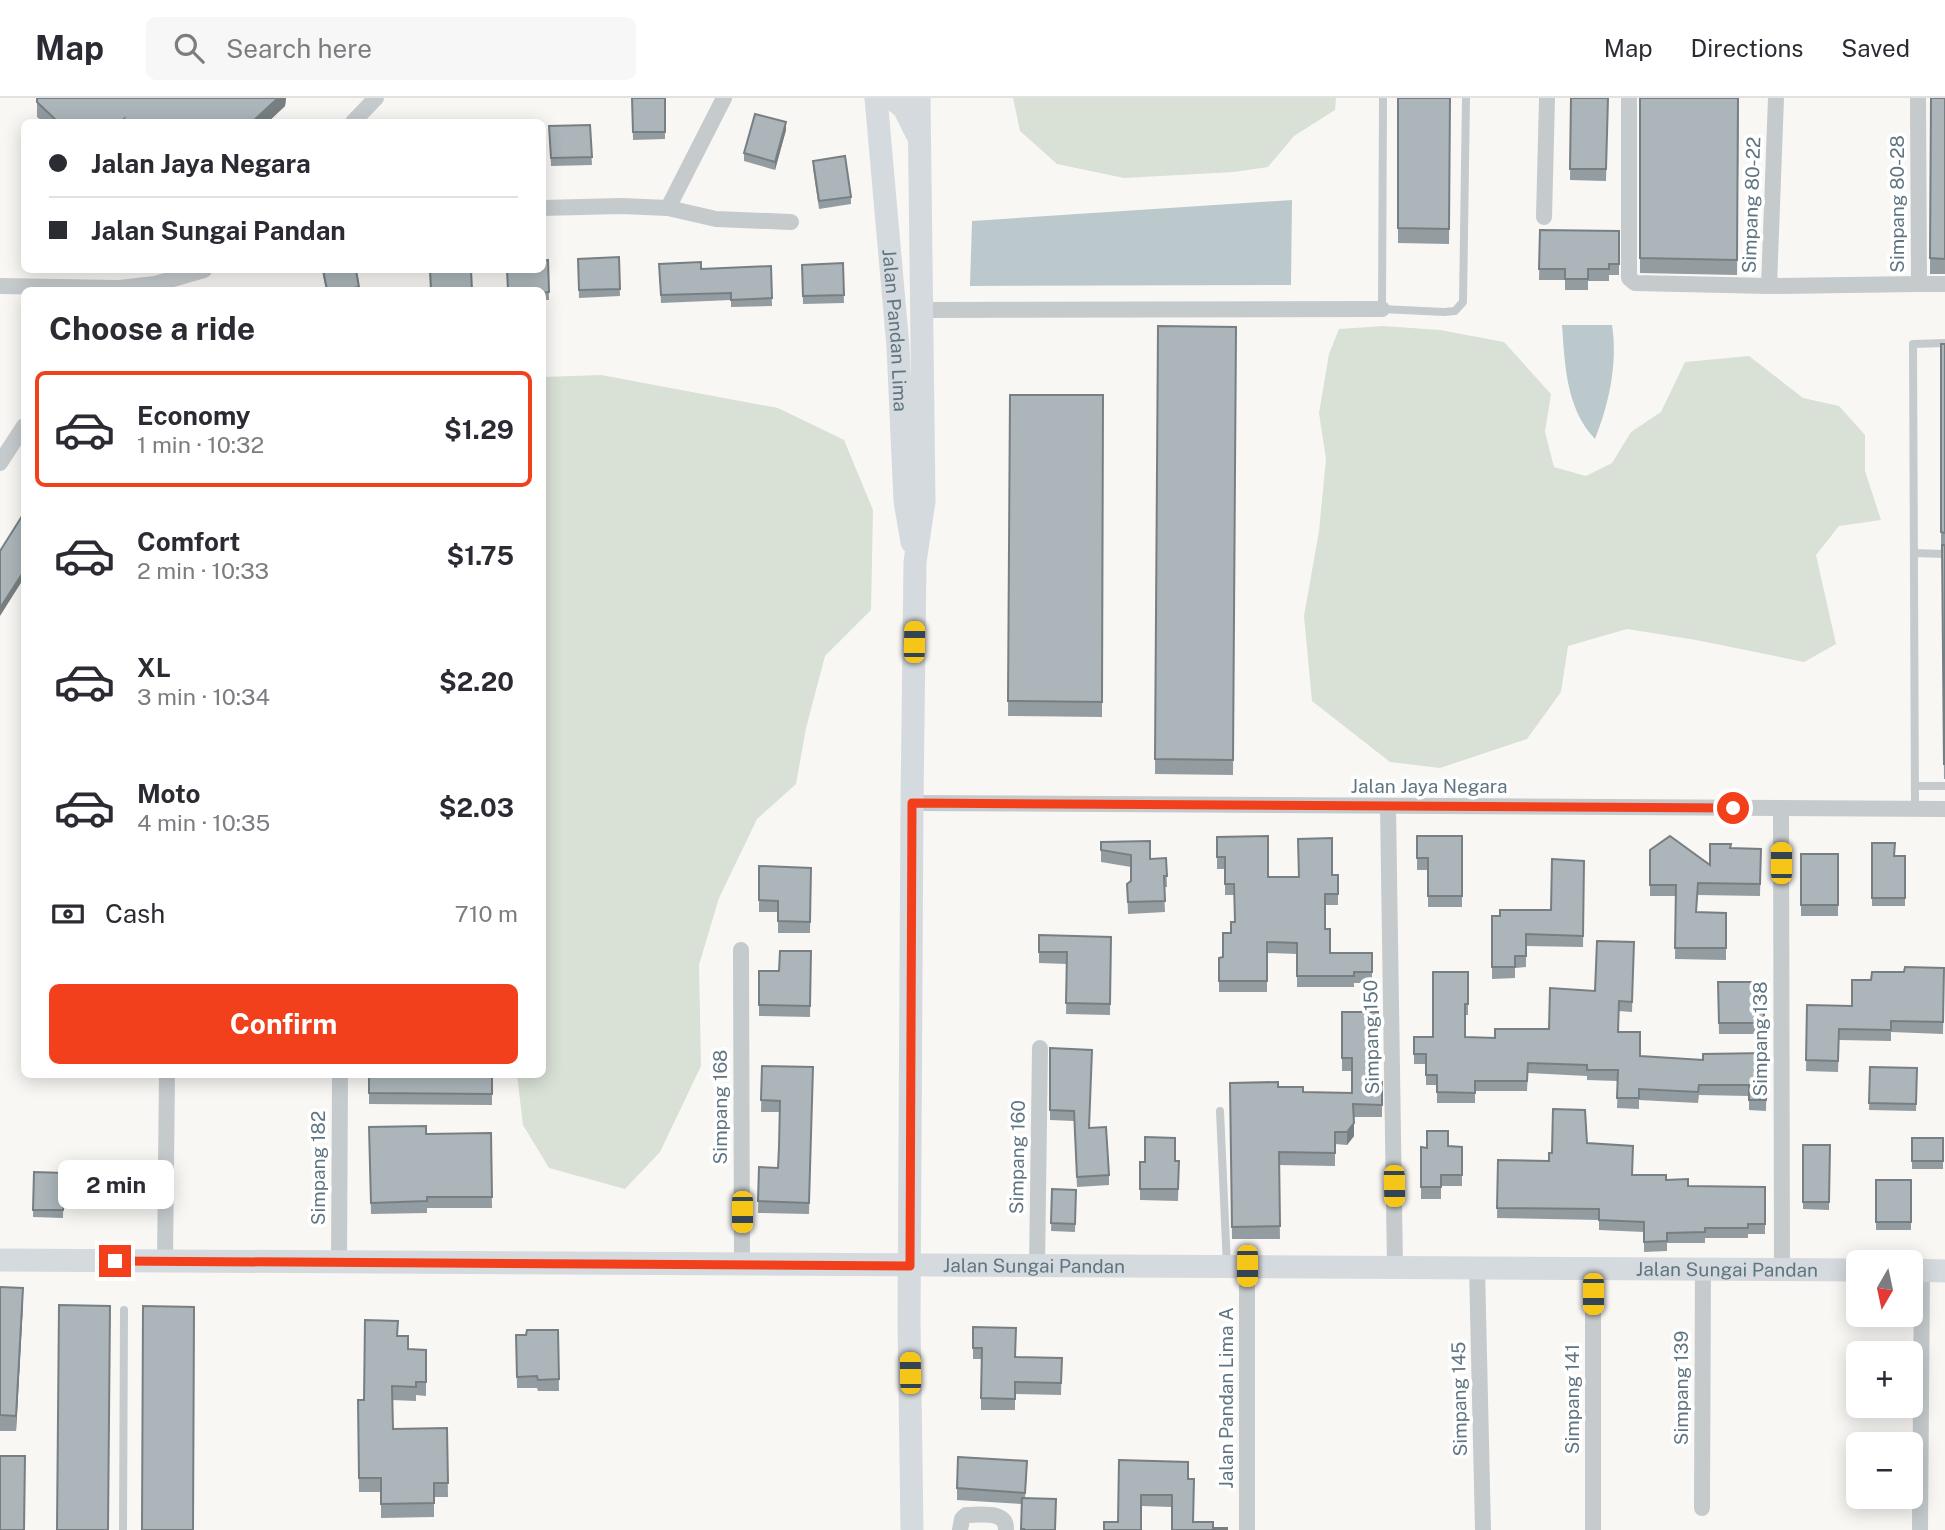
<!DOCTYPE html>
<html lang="en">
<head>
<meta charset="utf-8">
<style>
  body { margin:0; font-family:"Public Sans",sans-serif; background:#f7f7f7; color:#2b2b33; height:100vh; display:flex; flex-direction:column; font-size:26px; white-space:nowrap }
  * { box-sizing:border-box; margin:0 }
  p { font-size:23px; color:#7c7c81 }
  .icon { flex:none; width:38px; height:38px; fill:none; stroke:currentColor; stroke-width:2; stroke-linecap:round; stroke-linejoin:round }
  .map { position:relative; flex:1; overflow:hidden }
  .panel { position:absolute; left:21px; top:189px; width:525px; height:791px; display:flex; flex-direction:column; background:#fff; border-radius:10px; box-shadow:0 4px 18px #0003 }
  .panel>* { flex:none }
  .top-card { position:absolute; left:21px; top:21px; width:525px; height:154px; border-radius:10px; box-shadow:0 4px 18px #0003; display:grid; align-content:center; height:154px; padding:0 28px; background:#fff }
  .needle { width:46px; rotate:189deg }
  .buttons { position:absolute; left:1846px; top:1152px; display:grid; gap:14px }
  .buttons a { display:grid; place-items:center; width:77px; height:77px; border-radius:10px; background:#fff; box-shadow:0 4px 18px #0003; font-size:35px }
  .end { position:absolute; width:32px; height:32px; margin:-16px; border:9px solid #f1401b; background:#fff; box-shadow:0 0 0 4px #fff }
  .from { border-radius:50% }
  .bubble { position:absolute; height:49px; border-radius:10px; background:#fff; box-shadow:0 4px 18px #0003; font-size:23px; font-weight:700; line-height:49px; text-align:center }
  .car { position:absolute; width:21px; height:42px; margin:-21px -10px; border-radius:9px; box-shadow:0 0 5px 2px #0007; background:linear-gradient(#f5c518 24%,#345 0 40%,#f5c518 0 76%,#345 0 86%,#f5c518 0) }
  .top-card b { display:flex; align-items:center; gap:24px; height:66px; font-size:26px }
  .top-card b+b { border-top:2px solid #e1e1e2 }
  .top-card i { width:18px; height:18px; background:#2b2b33 }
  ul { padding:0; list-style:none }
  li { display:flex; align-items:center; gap:21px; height:116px; margin:0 14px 10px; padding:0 14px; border:4px solid transparent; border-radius:10px }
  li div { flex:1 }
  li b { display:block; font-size:26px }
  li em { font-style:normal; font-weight:700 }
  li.on { border-color:#f1401b }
  li>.icon { width:63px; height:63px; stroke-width:1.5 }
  h2 { padding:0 28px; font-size:32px; line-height:84px }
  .pay { display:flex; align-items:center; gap:18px; height:77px; padding:0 28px; font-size:26px }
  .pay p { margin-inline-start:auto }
  .button { display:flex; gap:14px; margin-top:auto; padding:14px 28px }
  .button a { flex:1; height:80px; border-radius:10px; background:#f1401b; color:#fff; font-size:28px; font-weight:700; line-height:80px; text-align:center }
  header { display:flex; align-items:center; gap:42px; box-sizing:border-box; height:98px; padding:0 35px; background:#fff; border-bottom:2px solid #e1e1e2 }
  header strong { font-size:33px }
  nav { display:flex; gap:38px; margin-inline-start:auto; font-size:24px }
  .search { width:490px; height:63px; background:#f7f7f7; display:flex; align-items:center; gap:18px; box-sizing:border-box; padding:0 24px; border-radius:10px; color:#7c7c81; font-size:26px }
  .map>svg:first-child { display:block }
  .green { fill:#d9e0d5 }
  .water { fill:#bbc9cd }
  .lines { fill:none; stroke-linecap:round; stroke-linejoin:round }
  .lane { stroke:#c5cacd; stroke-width:8 }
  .street { stroke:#c5cacd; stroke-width:16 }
  .secondary { stroke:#d5dade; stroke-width:23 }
  .wall { fill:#939ca0 }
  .shaded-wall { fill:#787f82 }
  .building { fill:#abb5ba; stroke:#787f82; stroke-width:2 }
  .route { stroke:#f1401b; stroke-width:9 }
  .labels { text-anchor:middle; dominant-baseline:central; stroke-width:7; stroke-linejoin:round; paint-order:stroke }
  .street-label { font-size:19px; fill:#607582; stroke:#fff }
</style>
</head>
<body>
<header>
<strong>Map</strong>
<div class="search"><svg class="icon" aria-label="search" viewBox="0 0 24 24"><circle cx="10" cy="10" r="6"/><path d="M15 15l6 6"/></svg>Search here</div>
<nav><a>Map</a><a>Directions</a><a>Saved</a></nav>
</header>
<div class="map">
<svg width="1945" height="1432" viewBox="0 0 1945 1432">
  <rect width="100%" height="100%" fill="#f8f7f4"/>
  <g class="green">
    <path d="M1013 0H1336L1335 12 1294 38 1268 69 1234 74 1124 80 1057 66 1020 33Z"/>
    <path d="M1383 228 1440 232 1504 244 1551 296 1545 334 1554 369 1586 378 1612 365 1631 334 1661 314 1685 264 1749 258 1803 300 1839 308 1865 337V373L1881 422 1839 428 1816 457 1836 546 1804 564 1696 542 1627 531 1568 548 1561 594 1527 641 1440 670 1390 664 1312 603 1304 518 1319 433 1326 361 1319 315 1329 256 1339 231Z"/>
    <path d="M601 277 778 310 844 342 873 412 871 512 825 558 806 630 796 686 757 721 719 800 699 867 701 968 660 1054 625 1091 549 1070 523 1027 517 977 542 976 543 279Z"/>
  </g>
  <g class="water">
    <path d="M1292 102 1291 187 970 188 972 123Z"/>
    <path d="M1562 227H1612C1618 265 1609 306 1595 341 1566 310 1565 268 1562 227Z"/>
  </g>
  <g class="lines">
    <g class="lane">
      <path d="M1383 0 1382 211 1444 214 1455 213 1463 204 1466 0"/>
      <path d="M1914 455 1945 456"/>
      <path d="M1915 688H1945"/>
      <path d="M1915 711 1913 246 1945 245"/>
      <path d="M1220 1013 1227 1168"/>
      <path d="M123 1432 124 1212"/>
    </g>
    <g class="street">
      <path d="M1629 0V180L1635 185 1769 188 1776 0"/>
      <path d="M1918 0 1919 186H1945"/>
      <path d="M353 24 376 0"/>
      <path d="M542 110 621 108 668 110 716 121 791 124"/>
      <path d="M668 110 724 0"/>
      <path d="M1544 119 1547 0"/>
      <path d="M0 188 119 190 155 186 204 172"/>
      <path d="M1769 188 1919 186"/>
      <path d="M922 212 1382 211"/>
      <path d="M0 365 24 328"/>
      <path d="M912 705 1945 711"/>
      <path d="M1388 709 1395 1169"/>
      <path d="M1781 711 1782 1171"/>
      <path d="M741 852 742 1166"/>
      <path d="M165 1163 167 976"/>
      <path d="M339 1164 340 976"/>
      <path d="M1037 1169 1040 950"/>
      <path d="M1477 1169 1483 1432"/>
      <path d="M1702 1410 1703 1170"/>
      <path d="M960 1432 962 1421 966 1417C980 1417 1007 1412 1006 1432"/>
      <path d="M1247 1432V1168"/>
      <path d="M1593 1432V1169"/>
      <path d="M1920 1432 1922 1173"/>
    </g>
    <g class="secondary">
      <path id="s1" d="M876 0 898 249 905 403 912 444"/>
      <path d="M891 0 904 10 917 36"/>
      <path id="s2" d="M0 1162 1858 1172"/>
      <path d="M1911 1172 1945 1173"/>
      <path d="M912 1432 909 1223 912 705 915 464 924 403 919 0"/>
    </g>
  </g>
  <g class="wall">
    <path d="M37 0H286L285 8 268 24H43L37 19Z"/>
    <path d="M632 0H665V41L633 42Z"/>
    <path d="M1398 0H1450L1449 146 1398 145Z"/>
    <path d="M1571 0H1608L1606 83 1570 82Z"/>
    <path d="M1640 0H1739L1737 177 1640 175Z"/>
    <path d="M1931 0H1945V176H1930Z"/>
    <path d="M590 27 592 67 551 68 549 28Z"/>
    <path d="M786 32 775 72 744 63V55Z"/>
    <path d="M813 63 851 99V106L819 111 813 70Z"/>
    <path d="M1540 132 1619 133V177H1609V183H1588V192H1565V182H1539Z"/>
    <path d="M619 159 620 198 579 200 578 161Z"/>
    <path d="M548 162 549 202H542V192Z"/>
    <path d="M843 165 844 205 803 206 802 167Z"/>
    <path d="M659 166 701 171 771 168 772 208 731 209V202L661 205Z"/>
    <path d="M322 172H356L359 192H326Z"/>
    <path d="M1158 228 1236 229 1233 677 1155 676Z"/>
    <path d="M1941 246H1945V681H1944L1942 449H1941Z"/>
    <path d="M1010 297H1103L1102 619 1008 618Z"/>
    <path d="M1417 738H1462V809H1428V772H1417Z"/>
    <path d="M1217 739 1268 779 1338 777V807H1325V831L1330 855H1372V885H1354V889H1297V856L1267 855V894H1219V860L1223 859 1235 824 1234 797H1225V771H1217Z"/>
    <path d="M1101 744 1150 761 1166 760 1167 789H1164L1165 814 1128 816 1127 786 1131 783V769L1101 764Z"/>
    <path d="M1872 745 1894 758H1905V808H1872Z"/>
    <path d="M1731 750 1761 751 1760 798 1698 797 1696 814 1726 815V862L1675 861 1676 798H1650V752L1710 767Z"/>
    <rect x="1801" y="756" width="37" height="62"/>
    <path d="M1584 763 1583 849 1526 848V869L1515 870V880L1492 881V818L1551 812Z"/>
    <path d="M759 768 811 770 810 835H778V814H759Z"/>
    <path d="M1039 837 1111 839 1110 917 1066 916 1067 866 1039 865Z"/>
    <path d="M1634 844 1632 914 1619 913 1618 934 1640 958 1703 962 1767 955 1766 1013 1749 1012V998L1699 997 1698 1005 1639 1002V1011L1617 1010 1618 983 1587 982V978L1528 975 1527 993H1475V1005H1437V987H1426V966H1414V939H1433L1468 874V917H1465V939L1495 940 1549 931 1595 893Z"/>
    <path d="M811 853 810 919 759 918V873H779Z"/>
    <path d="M1944 870 1943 936 1891 934V943L1839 942 1838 974 1806 973 1807 907 1852 908 1871 882 1904 874Z"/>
    <path d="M1718 884H1764V936H1719Z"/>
    <path d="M1342 914 1378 984H1382V1019H1354V1038L1347 1047 1335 1046V1068L1279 1067 1280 1141H1232L1230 985 1278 989 1303 994 1352 995V973H1342Z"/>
    <path d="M1050 950 1090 1030 1109 1077V1087L1077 1089 1074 1023 1050 1022Z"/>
    <path d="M762 968 813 969 809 1116 758 1115 759 1069 778 1070 779 1049 780 1014H761Z"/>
    <path d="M1870 969 1917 970 1916 1013 1869 1012Z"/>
    <path d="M369 976H492V1007L369 1006Z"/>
    <path d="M369 1029 426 1036 491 1035 492 1110H427V1115L371 1116Z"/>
    <rect x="1912" y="1040" width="31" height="31"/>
    <path d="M1587 1045 1633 1077 1666 1082 1688 1088 1765 1089V1136H1748V1140H1705V1145H1667V1153L1644 1154V1134L1599 1132V1122L1497 1120 1498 1062 1549 1063 1552 1055Z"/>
    <path d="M1803 1047H1830L1829 1112 1803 1111Z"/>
    <path d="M1421 1049H1462V1088H1441V1101H1421Z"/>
    <path d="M1179 1063 1178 1103 1140 1102V1064Z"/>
    <path d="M34 1074 64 1075 63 1120 33 1119Z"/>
    <rect x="1876" y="1082" width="35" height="50"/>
    <path d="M1052 1091 1076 1092 1075 1134 1051 1133Z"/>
    <path d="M0 1189 23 1205 16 1333H0Z"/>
    <path d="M973 1229 1015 1259 1062 1260 1061 1297 1015 1296V1312H981V1261H973Z"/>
    <path d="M558 1232 559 1293H538L537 1290H517L516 1237H526Z"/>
    <path d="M398 1238 408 1251 426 1252V1298L416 1297V1303L392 1302 393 1331 447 1330 448 1399H434V1419L381 1420V1394H359L358 1302H364Z"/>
    <path d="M1119 1362 1188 1364 1172 1432V1409L1141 1408 1118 1424Z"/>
    <path d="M1027 1375 1025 1400 1055 1432H1021L1022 1406 957 1402V1390Z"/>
  </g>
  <g class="shaded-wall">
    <path d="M278 0H286L285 8 268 24H252Z"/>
    <path d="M786 24V32L775 72V64Z"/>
    <path d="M24 473V480L0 518V510Z"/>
    <path d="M1354 1025V1038L1347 1047V1034Z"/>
    <path d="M23 1190V1205L16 1333V1318Z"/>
  </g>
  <g class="building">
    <path d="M37 0H278L252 24H123L124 21 120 24H58L37 4Z"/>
    <path d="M632 0H665V34H633Z"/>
    <path d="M1398 0H1450L1449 131 1398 130Z"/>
    <path d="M1571 0H1608L1606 71H1570Z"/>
    <path d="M1640 0H1738L1737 162 1640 160Z"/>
    <path d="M1931 0H1945V161L1930 160Z"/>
    <path d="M755 16 786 24 775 64 744 55Z"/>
    <path d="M590 27 592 59 551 60 549 28Z"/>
    <path d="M845 58 851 99 819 103 813 63Z"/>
    <path d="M1540 132 1619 133V166H1609V171H1588V181H1565V171H1539Z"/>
    <path d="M619 159 620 191 579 192 578 161Z"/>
    <path d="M548 162 549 194 542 195V192H508L507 172H542V163Z"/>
    <path d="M701 164V171L771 168 772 200 731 202V195L661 197 659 166Z"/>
    <path d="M843 165 844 197 803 198 802 167Z"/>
    <path d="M323 172H356L359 189 341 192H327Z"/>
    <path d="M430 172H471L472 192H431Z"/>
    <path d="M1158 228 1236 229 1233 662 1155 661Z"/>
    <path d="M1941 246H1945V435L1941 434Z"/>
    <path d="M1010 297H1103L1102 604 1008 603Z"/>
    <path d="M24 415V473L0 510V453Z"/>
    <path d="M1942 447H1945V666H1944Z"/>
    <path d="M1268 738V779H1299L1298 741 1332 740V777H1338V796H1325V831H1330V855H1372V874H1354V878H1297V845L1267 844V883H1219V860L1223 859V835H1231V824H1235L1234 786H1225V759H1217V739Z"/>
    <path d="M1417 738H1462V798H1428V760H1417Z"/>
    <path d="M1670 738 1710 767V746H1731L1730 750 1761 751 1760 786 1698 785 1696 814 1726 815V850H1675L1676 787H1650V752Z"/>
    <path d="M1150 743V761L1166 760 1167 778H1164L1165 803 1128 804 1127 786 1131 783V757L1101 752V744Z"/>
    <path d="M1872 745H1895L1894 758H1905V800H1872Z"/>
    <rect x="1801" y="756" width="37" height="51"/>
    <path d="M1552 761 1584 763 1583 838 1526 836V858H1515V869H1492V818H1500V812H1551Z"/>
    <path d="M759 768 811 770 810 824 778 823V803L759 802Z"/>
    <path d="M1039 837 1111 839 1110 906 1066 905 1067 854H1039Z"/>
    <path d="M1597 843 1634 844 1632 904 1619 903 1618 934H1640V958L1703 962V956L1767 955 1766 1002H1749V987H1699L1698 994 1639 991V1000H1617L1618 972H1587V967L1528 965 1527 983H1475V995L1437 994V977H1426V956H1414V939H1433V874H1468V906H1465V939L1495 940V931H1549L1550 890 1595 893Z"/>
    <path d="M780 853H811L810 908 759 907V873H779Z"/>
    <path d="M1905 869 1944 870 1943 924 1891 923V932L1839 931 1838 963 1806 962 1807 907 1852 908V882H1871L1872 874H1904Z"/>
    <path d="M1718 884H1764V925H1719Z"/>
    <path d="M1342 914H1378V984H1382V1007L1353 1006 1354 1025 1347 1034H1335V1055L1279 1054 1280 1128 1232 1129 1230 985 1278 984V989H1303V994L1352 995V960H1342Z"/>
    <path d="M1050 950 1092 952 1089 1030 1106 1029 1109 1077 1077 1079 1074 1013 1050 1012Z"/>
    <path d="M762 968 813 969 809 1105 758 1103 759 1069 778 1070 779 1049 780 1003 761 1002Z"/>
    <path d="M1870 969 1917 970 1916 1006 1869 1005Z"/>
    <path d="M369 976H492V996L369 995Z"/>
    <path d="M1553 1011 1585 1012 1587 1045 1633 1048 1632 1077H1666V1082L1688 1081V1088L1765 1089V1126H1748V1130H1705V1134L1667 1135V1143L1644 1144V1124L1599 1122V1111L1497 1110 1498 1062 1549 1063V1055H1552Z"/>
    <path d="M426 1028V1036L491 1035 492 1099H427V1103L371 1105 369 1029Z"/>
    <path d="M1427 1033H1448V1048L1462 1049V1077H1441V1089H1421V1049L1427 1050Z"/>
    <path d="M1145 1039 1175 1040V1063H1179L1178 1091H1140V1064H1145Z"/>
    <rect x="1912" y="1040" width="31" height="23"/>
    <path d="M1803 1047H1830L1829 1104H1803Z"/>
    <path d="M34 1074 64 1075 63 1112H33Z"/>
    <rect x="1876" y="1082" width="35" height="42"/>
    <path d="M1052 1091 1076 1092 1075 1126 1051 1125Z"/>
    <path d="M0 1189 23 1190 16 1318 0 1317Z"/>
    <path d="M59 1207 110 1208 108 1432H57Z"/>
    <path d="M143 1208 194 1209 193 1432H142Z"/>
    <path d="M365 1222 398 1223 397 1238H408V1251L426 1252V1284H416V1289L392 1288 393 1331 447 1330 448 1385H434V1405L381 1406V1380H359L358 1302H364Z"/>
    <path d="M973 1229 1016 1230 1015 1259 1062 1260 1061 1285 1015 1284V1301L981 1300 982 1250H973Z"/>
    <path d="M527 1232H558L559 1281 538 1282 537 1278 517 1279 516 1237H526Z"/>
    <path d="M0 1358H25L24 1432H0Z"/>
    <path d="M958 1359 1027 1363 1025 1395 957 1390Z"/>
    <path d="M1119 1362 1188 1364V1381H1194L1193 1424H1213V1430H1227V1432H1172V1397H1141V1432H1104V1424H1118Z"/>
    <path d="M1022 1400 1056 1401 1055 1432H1024V1431H1021Z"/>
  </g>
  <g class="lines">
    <path class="route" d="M115 1163 910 1168 912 705 1733 710"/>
  </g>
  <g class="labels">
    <g class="street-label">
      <text transform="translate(1897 106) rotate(-90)">Simpang 80-28</text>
      <text transform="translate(1751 107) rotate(-88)">Simpang 80-22</text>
      <text stroke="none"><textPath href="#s1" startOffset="233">Jalan Pandan Lima</textPath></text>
      <text x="1429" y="688">Jalan Jaya Negara</text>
      <text transform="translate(1371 939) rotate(-91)">Simpang 150</text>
      <text transform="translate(1760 941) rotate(-90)">Simpang 138</text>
      <text transform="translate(720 1009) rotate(-90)">Simpang 168</text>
      <text transform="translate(1017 1059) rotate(-89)">Simpang 160</text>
      <text transform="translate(318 1070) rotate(-90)">Simpang 182</text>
      <text stroke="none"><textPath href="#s2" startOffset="1034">Jalan Sungai Pandan</textPath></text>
      <text stroke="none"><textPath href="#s2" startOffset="1727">Jalan Sungai Pandan</textPath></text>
      <text transform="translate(1681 1290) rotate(-90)">Simpang 139</text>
      <text transform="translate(1226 1300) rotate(-90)">Jalan Pandan Lima A</text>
      <text transform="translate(1459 1301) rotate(-91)">Simpang 145</text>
      <text transform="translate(1572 1301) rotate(-90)">Simpang 141</text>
    </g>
  </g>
</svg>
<div class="buttons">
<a><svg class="needle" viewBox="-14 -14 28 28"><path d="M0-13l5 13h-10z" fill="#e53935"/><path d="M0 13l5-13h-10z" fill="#7c7c81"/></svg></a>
<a>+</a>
<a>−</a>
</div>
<i class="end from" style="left:1733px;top:710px"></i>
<i class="end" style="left:115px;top:1163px"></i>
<div class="bubble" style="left:58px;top:1062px;width:116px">2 min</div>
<i class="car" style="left:914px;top:544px;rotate:1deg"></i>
<i class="car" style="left:1781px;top:765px;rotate:0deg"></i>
<i class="car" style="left:1394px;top:1088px;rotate:179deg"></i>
<i class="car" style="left:742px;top:1114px;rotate:180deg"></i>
<i class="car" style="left:1247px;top:1168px;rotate:180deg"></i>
<i class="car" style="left:1593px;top:1196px;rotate:180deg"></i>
<i class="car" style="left:910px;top:1275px;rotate:359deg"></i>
<div class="top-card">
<b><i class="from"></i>Jalan Jaya Negara</b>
<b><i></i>Jalan Sungai Pandan</b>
</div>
<section class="panel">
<h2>Choose a ride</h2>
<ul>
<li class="on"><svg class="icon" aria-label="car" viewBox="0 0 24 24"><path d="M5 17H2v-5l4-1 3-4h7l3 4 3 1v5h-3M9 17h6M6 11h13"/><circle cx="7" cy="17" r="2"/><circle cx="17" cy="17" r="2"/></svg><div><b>Economy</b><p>1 min · 10:32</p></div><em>$1.29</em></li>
<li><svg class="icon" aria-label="car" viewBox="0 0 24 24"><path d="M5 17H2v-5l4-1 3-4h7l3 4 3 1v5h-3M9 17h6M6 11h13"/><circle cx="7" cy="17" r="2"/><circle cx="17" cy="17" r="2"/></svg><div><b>Comfort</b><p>2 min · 10:33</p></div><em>$1.75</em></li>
<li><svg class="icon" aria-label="car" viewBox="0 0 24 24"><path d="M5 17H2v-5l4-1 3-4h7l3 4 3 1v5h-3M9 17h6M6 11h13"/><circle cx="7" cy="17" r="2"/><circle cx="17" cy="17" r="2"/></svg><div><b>XL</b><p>3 min · 10:34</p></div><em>$2.20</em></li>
<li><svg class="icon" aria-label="car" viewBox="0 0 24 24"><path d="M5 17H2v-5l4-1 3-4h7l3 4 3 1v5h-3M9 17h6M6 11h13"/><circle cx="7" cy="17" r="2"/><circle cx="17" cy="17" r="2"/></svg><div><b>Moto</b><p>4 min · 10:35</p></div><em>$2.03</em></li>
</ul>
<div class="pay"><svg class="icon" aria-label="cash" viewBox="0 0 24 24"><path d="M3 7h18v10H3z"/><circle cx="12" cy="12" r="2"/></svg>Cash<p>710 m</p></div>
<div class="button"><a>Confirm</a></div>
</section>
</div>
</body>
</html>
